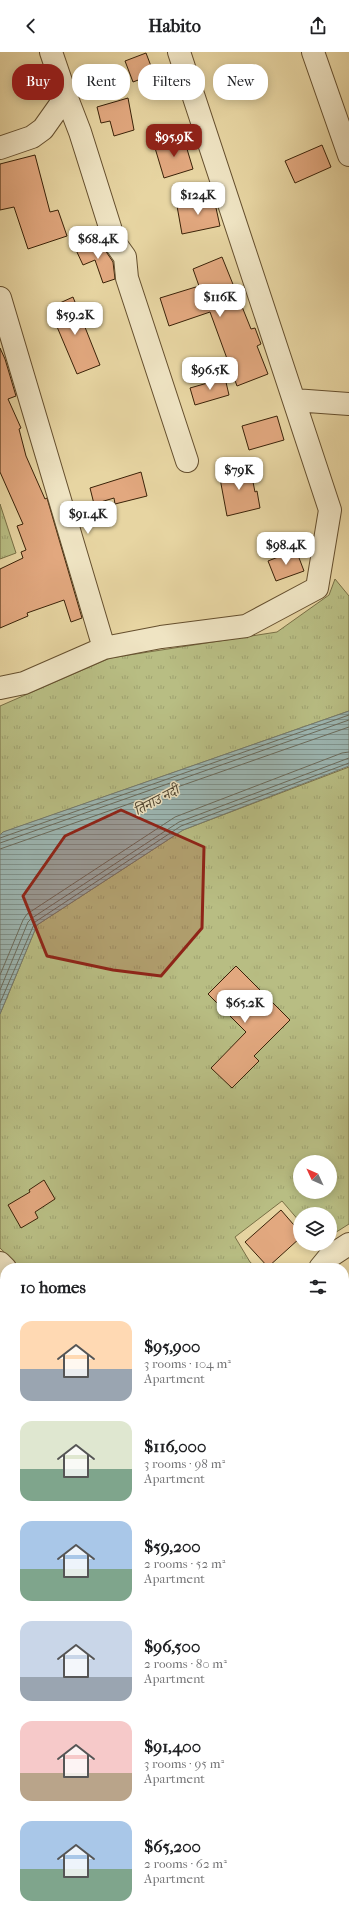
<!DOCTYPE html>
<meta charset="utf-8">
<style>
:root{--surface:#fff;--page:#f6f6f6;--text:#202124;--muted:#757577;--accent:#8f2418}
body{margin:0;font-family:"IM FELL French Canon","Noto Serif Devanagari",serif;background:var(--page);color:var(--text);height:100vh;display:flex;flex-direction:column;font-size:15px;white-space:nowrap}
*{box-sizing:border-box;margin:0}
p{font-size:13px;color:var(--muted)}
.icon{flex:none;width:22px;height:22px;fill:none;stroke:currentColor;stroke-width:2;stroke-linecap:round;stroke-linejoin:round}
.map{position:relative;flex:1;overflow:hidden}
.details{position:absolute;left:0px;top:1211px;width:349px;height:656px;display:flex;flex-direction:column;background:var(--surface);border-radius:16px 16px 0 0;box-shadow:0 2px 10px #0003}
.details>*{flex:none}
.top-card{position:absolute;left:12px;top:12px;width:325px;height:36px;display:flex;gap:8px}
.needle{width:26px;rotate:314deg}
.fabs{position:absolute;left:293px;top:1103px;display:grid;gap:8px}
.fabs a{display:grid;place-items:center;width:44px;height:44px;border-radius:50%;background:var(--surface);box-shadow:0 2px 10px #0003;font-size:20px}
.price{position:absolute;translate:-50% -34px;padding:0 9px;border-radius:8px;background:#fff;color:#222;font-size:13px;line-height:26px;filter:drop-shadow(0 1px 2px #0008)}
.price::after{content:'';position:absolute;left:50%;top:24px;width:12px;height:9px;margin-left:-6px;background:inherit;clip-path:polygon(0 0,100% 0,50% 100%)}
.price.on{background:var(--accent);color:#fff}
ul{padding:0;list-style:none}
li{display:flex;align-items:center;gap:12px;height:100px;padding:0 20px}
li span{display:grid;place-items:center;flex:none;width:112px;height:80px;border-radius:12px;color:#555}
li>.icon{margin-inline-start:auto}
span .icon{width:48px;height:48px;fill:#fffc;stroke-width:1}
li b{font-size:17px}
h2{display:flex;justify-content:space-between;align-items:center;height:48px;padding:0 20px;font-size:17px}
.chip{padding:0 14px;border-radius:16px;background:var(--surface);box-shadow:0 2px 10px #0003;font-size:14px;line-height:36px}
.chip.on{background:var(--accent);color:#fff}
header{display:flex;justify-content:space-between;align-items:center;height:52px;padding:0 20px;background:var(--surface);font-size:18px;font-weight:700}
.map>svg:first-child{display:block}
.grass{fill:url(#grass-tufts);stroke:#797046;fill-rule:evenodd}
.water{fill:url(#water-rules);stroke:#757b6e}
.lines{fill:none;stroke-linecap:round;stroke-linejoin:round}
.shore{stroke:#6b6c5d;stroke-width:1}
.building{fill:#e2a87f;stroke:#3a2208}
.street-casing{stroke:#654f2e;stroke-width:24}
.street{stroke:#efe4c3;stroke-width:22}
.marked{fill:#8f2418;fill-opacity:0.2;stroke:#8f2418;stroke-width:3;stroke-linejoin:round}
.labels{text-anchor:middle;stroke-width:3;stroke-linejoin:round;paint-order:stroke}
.water-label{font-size:14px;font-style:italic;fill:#524732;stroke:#efe4c3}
</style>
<header><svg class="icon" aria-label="back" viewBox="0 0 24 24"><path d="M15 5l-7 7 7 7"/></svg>Habito<svg class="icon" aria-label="share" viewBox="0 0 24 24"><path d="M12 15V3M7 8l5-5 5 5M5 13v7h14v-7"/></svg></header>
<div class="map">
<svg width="349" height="1867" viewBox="0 0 349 1867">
<defs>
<pattern id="grass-tufts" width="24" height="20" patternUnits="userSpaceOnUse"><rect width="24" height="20" fill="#b8bd83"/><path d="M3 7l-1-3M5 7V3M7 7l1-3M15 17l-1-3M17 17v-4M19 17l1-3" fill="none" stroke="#9fa270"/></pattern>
<pattern id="water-rules" width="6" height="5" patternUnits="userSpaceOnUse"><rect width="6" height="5" fill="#9cb6b2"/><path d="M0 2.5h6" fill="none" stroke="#80948f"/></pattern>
</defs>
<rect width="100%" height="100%" fill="#e7d5a2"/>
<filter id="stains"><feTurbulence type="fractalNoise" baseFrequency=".005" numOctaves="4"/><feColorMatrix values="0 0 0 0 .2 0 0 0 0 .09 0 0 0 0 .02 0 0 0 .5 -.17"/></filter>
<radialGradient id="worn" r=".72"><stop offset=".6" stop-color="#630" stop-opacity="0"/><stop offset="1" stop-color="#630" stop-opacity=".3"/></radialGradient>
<!-- grass -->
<path class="grass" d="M0,452l16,49 -16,6z
M335,527l14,17v115l-345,121 -4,3v-129l110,-48 167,-26 52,-37z
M349,715v457l-19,12v-22h-30v8l-18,-21 -47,36 15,25 7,6h-236l-21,-20v-234l37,-89 146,-95zM300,1110h30v30h-30z"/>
<!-- water -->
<path class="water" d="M349,659v55l-166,64 -146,95 -37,89v-179l3,-3z"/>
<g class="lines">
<!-- shore -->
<path class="shore" d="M0,786l349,-123
M0,791l349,-123
M0,797l349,-122
M0,923l23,-55 4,-6 148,-97 167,-64 7,-1
M0,938l28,-68 4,-4 147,-96 170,-64
M0,951l35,-81 146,-96 168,-63"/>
</g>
<!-- building -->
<path class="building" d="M146,1l8,21 -21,8 -8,-21z
M128,46l6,32 -20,6 -4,-15 -9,2 -4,-16z
M184,87l9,30 -29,9 -9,-30z
M322,93l9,22 -36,16 -10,-22z
M35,103l15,57 8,-2 9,26 -39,13 -14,-42 -14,3v-46z
M214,147l6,27 -38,8 -5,-28z
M101,187l4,11 8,12 2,17 -12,4 -8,-23 -12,5 -7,-15z
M222,205l29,72 4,-1 6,16 -4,2 11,28 -31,12 -27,-74 -41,14 -9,-28 39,-12 -6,-17z
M73,245l27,68 -23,9 -25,-59 2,-1 -3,-7z
M0,296l5,11 11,37 -8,3 13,29 -2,1 7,27 19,43 2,-1 35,120 -11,4 -7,-22 -37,13 1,3 -28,12v-59l23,-11 -2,-6 5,-2 -9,-24 6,-2 -23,-52z
M225,326l4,17 -34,10 -5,-17z
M277,364l7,24 -35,10 -7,-24z
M250,415l5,25 2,-1 3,17 -33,8 -8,-43z
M141,420l6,24 -32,8 -1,-6 -20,6 -4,-16z
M296,498l8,21 -28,10 -8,-20z
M236,914l54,54 -36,36 5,5 -27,27 -21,-20 35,-36 -38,-38z
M44,1128l11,19 -20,13 3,6 -17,10 -13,-23 22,-13 -1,-2z
M281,1158l19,22v6l-32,29 -23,-25z"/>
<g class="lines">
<defs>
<path id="street" d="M313,0l36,103
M65,41l15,39 35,111 10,14 2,21 60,183
M0,96l32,-11 11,-8 17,-24 5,-12 -14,-41
M0,246l104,350 -80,35 -24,5
M294,348l55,4
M104,596l57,-11 85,-11 71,-38 13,-78 -151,-458
M0,1211l5,5
M320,1216l9,-11 20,-13
M344,1320l5,5
M0,1573l5,-2
M0,1784l5,-1
M344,1850l5,3"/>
</defs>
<!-- street casing -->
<use href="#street" class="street-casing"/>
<!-- street -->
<use href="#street" class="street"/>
</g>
<!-- marked area -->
<path class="marked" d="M121,758l83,37 -2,81 -41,48 -48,-6 -66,-14 -24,-60 42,-60z"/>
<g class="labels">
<!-- water labels -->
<g class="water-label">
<text transform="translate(156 748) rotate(-28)" y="5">तिनाउ नदी</text>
</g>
</g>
<rect width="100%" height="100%" filter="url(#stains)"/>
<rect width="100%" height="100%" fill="url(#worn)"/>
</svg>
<div class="fabs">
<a><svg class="needle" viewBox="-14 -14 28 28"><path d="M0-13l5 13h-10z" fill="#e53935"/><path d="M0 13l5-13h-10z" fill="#757577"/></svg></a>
<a><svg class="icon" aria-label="layers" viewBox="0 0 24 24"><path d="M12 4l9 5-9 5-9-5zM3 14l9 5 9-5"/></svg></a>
</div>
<b class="price on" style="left:174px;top:106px">$95.9K</b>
<b class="price" style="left:198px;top:164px">$124K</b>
<b class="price" style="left:98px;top:208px">$68.4K</b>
<b class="price" style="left:220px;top:266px">$116K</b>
<b class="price" style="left:75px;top:284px">$59.2K</b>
<b class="price" style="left:210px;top:339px">$96.5K</b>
<b class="price" style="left:239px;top:439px">$79K</b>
<b class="price" style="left:88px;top:483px">$91.4K</b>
<b class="price" style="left:286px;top:514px">$98.4K</b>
<b class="price" style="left:245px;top:972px">$65.2K</b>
<div class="top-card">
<a class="chip on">Buy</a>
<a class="chip">Rent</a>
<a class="chip">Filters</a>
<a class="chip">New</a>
</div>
<section class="details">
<h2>10 homes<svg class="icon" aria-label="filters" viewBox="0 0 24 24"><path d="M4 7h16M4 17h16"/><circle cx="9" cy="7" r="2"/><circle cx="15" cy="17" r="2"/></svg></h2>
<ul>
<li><span style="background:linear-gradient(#ffd9b3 60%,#9aa5b1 0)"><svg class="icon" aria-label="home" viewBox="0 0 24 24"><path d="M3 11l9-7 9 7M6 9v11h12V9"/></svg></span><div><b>$95,900</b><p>3 rooms · 104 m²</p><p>Apartment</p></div></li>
<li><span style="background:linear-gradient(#dfe7d0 60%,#7fa58c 0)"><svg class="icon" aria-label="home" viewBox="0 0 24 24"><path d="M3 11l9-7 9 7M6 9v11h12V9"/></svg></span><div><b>$116,000</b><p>3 rooms · 98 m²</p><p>Apartment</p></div></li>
<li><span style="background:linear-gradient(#a9c7e8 60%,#7fa58c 0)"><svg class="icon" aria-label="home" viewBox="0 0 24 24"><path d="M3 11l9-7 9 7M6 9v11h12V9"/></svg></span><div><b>$59,200</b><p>2 rooms · 52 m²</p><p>Apartment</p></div></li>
<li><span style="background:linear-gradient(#c9d6e8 70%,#9aa5b1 0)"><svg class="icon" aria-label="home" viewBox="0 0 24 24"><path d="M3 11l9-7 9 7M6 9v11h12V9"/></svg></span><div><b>$96,500</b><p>2 rooms · 80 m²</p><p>Apartment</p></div></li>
<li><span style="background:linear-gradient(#f6c9c9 65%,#b9a48a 0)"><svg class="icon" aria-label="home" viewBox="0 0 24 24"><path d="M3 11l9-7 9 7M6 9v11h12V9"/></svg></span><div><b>$91,400</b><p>3 rooms · 95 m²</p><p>Apartment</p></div></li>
<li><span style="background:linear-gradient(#a9c7e8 60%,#7fa58c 0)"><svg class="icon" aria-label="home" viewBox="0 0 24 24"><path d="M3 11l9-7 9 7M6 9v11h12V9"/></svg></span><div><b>$65,200</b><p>2 rooms · 62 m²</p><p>Apartment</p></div></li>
</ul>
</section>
</div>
